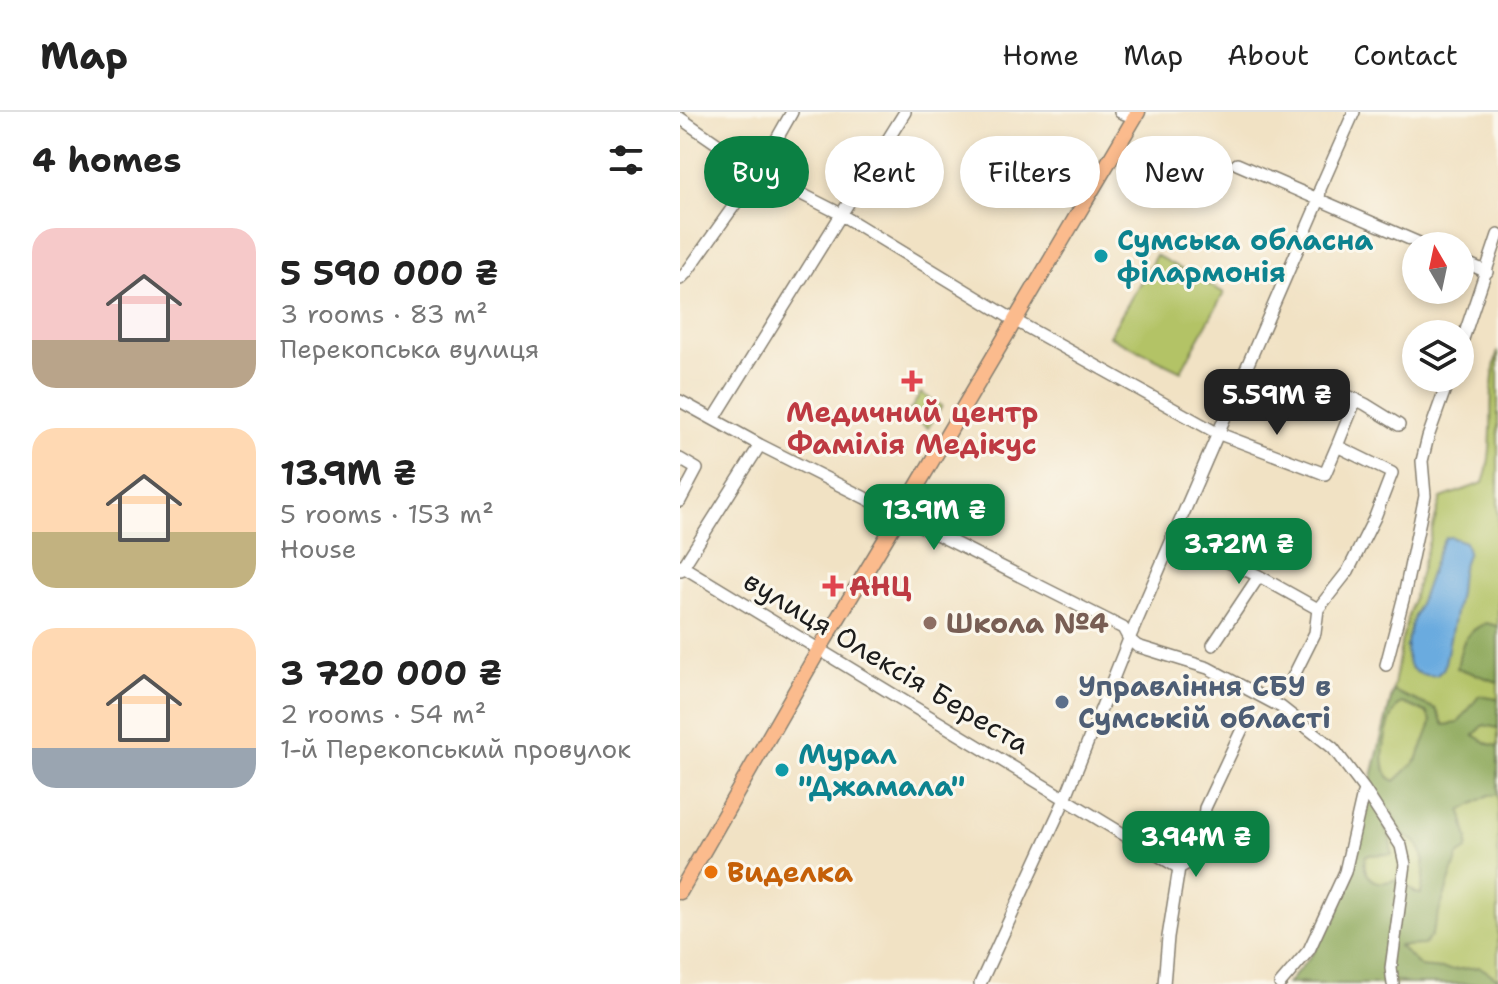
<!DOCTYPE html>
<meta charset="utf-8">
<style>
:root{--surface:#fff;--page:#f6f6f6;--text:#222;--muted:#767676;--line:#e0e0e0;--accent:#0b8043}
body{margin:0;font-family:"Shantell Sans",sans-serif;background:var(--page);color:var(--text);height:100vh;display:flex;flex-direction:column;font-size:30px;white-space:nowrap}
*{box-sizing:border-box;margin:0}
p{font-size:26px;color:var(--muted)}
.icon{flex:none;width:44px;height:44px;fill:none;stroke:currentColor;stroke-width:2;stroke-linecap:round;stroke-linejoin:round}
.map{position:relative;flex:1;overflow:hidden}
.details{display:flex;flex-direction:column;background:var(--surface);width:680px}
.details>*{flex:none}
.guide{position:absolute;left:24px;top:24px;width:674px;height:72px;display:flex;gap:16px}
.needle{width:52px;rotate:351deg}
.tools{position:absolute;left:722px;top:120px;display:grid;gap:16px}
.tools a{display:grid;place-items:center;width:72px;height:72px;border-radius:50%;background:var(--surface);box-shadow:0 4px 12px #0003;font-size:40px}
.price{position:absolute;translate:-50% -68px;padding:0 18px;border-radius:16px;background:var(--accent);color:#fff;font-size:26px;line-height:52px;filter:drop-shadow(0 2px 4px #0008)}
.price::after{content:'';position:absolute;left:50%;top:48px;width:24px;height:18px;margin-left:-12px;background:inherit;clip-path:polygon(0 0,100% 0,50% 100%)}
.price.active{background:#222;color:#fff}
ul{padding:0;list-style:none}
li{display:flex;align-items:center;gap:24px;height:200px;padding:0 32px}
li span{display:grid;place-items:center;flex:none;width:224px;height:160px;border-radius:24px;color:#555}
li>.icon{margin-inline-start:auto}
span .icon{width:96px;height:96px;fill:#fffc;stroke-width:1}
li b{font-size:34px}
h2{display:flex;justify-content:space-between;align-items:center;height:96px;padding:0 32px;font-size:34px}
.pill{padding:0 28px;border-radius:36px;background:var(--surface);box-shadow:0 4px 12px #0003;font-size:28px;line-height:72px}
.pill.active{background:var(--accent);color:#fff}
header{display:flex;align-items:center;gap:48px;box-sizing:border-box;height:112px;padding:0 40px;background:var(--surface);border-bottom:2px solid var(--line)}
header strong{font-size:38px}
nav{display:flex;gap:44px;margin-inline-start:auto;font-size:28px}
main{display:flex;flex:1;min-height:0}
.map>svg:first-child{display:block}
.green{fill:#b3c366;stroke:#687041;stroke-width:2}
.forest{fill:#8ea95b;stroke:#55623c;stroke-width:2;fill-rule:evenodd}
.water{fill:#6babdf;stroke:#44647e;stroke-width:2}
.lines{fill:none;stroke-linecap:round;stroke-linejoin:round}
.minor-casing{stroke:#867f70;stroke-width:14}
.major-casing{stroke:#867f70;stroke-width:17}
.minor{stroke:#fff;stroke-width:11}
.major{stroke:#fbbb8d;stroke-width:14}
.culture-dot{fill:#0f9aa8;stroke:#fbf7ec;stroke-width:3}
.health-dot{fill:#e0444e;stroke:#fbf7ec;stroke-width:3}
.education-dot{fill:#8d6e63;stroke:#fbf7ec;stroke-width:3}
.service-dot{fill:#5c6f8a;stroke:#fbf7ec;stroke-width:3}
.food-dot{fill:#e8710a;stroke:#fbf7ec;stroke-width:3}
.labels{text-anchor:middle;stroke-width:6;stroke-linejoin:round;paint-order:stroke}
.culture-label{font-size:28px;font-weight:bold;fill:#0d838f;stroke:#fbf7ec;text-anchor:start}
.health-label{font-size:28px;font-weight:bold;fill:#be3a42;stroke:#fbf7ec}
.education-label{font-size:28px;font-weight:bold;fill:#785e54;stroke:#fbf7ec;text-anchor:start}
.street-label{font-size:28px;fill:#1c1c1c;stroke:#fbf7ec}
.service-label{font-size:28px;font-weight:bold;fill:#4e5e75;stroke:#fbf7ec;text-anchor:start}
.food-label{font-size:28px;font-weight:bold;fill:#c56008;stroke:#fbf7ec;text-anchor:start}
</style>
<header>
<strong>Map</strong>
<nav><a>Home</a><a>Map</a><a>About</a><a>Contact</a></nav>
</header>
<main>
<section class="details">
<h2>4 homes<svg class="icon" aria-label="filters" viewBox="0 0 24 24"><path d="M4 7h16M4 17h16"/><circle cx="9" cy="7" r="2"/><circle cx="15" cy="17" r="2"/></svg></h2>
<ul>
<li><span style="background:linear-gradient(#f6c9c9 70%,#b9a48a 0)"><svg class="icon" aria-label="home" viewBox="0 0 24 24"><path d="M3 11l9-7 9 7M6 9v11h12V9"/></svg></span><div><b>5 590 000 ₴</b><p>3 rooms · 83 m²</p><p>Перекопська вулиця</p></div></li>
<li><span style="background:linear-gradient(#ffd9b3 65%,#c2b280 0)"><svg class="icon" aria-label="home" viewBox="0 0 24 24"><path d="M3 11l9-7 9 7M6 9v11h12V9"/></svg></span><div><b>13.9M ₴</b><p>5 rooms · 153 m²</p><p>House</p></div></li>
<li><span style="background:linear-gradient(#ffd9b3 75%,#9aa5b1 0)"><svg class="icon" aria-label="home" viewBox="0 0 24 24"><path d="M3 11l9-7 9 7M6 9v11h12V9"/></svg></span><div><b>3 720 000 ₴</b><p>2 rooms · 54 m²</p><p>1-й Перекопський провулок</p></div></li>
</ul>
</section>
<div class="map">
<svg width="818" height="872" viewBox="0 0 818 872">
<rect width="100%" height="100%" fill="#fbf7ec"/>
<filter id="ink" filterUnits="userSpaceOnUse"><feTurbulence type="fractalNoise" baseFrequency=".0125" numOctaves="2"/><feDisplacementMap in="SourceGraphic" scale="16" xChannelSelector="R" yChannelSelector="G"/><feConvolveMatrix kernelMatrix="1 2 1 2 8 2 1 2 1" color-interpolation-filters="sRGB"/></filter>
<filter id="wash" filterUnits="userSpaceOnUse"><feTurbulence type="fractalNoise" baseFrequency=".006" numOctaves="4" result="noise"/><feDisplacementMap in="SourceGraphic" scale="32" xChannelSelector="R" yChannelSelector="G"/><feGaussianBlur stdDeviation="1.8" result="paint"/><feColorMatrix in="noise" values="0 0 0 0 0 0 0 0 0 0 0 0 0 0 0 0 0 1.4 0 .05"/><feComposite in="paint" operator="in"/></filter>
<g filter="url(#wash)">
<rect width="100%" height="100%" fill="#f1e2c4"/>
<!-- green -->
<path class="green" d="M476,143l68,38 -43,78 -72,-35z
M818,239v633h-211l27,-32 28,-53 51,-208 9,-52 39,-141 42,-15c15,-41 2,-90 15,-132z
M241,281l21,13 -14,22 -21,-13z"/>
<!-- forest -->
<path class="forest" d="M806,511l12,3v56l-41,-14c5,-25 5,-34 29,-45z
M713,579l43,18 8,16 14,-2 21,-27 19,3v29l-14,-3 -10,10 15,9 9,2v49h-9l-28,16 7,28 -1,11 -9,6 -27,80 -7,9 -25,1 22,21 30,3 29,-3 17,11 1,6h-90l-24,-6v6h-76l-2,-2 -19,2 27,-32 28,-53zM722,591l24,9 5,9 -1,5 -13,34 -22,21c-5,-3 -7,-3 -9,-9 -7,-16 2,-59 16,-69zM697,690c23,12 12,15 24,30 4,5 12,6 16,12 11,15 7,32 4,50l-5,-1 -17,-14c-5,1 -15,4 -20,3 -13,-3 -17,-16 -13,-27l26,-1 -2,-15z"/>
<!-- water -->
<path class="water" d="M770,425l15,5 3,9 -7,20 -2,22 -15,75 -7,7c-53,5 -23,-58 -13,-84 7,-18 11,-36 21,-53z"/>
</g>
<g filter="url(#ink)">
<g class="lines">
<defs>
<path id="minor" d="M440,0l15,6
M0,6l78,54 77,39 179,109 203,113 108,41 12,-28 55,27 -17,44 -27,54 -30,38 -3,24 -27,54
M557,52l189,82
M780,148l27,12
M0,167l6,-6 72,-101 34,-60
M780,236l38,-113
M651,276l34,16 34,21
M0,289l80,44 363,183 6,11 8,7 71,22 73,39 52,41 31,41 -19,83 -36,78 -29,34
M34,307l191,-307
M657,334l19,-47
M0,347l17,10 -17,32
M492,425l87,39 59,33
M0,453l499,303 9,-5 14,-27 3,-28 39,-83
M1,458l79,-125
M533,533l46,-69
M706,553l18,-69 21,-100 -3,-35 6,-24 21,-59
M684,677l37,57 4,18 -14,104 2,16
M300,872l85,-185 64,-160 190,-439 1,-11 34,-77
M484,872l4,-47 11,-69"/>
<path id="major" d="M0,780l140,-244 80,-133 238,-403"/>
</defs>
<!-- minor casing -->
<use href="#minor" class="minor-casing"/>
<!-- major casing -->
<use href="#major" class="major-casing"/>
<!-- minor -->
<use href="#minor" class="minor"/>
<!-- major -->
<use href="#major" class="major"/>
</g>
</g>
<!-- markers -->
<g class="culture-dot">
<circle cx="421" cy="144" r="8"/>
<circle cx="102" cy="658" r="8"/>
</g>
<g class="health-dot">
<path d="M228 257h8v8h8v8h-8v8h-8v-8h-8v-8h8z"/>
<path d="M149 462h8v8h8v8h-8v8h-8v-8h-8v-8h8z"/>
</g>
<circle class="education-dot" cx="250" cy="511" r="8"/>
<circle class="service-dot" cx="382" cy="590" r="8"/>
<circle class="food-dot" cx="31" cy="760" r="8"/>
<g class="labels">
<!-- culture labels -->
<g class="culture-label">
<text x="437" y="138">Сумська обласна<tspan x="437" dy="32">філармонія</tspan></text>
<text x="118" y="652">Мурал<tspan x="118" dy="32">"Джамала"</tspan></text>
</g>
<!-- health labels -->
<g class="health-label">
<text x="232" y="310">Медичний центр<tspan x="232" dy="32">Фамілія Медікус</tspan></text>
<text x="169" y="484" text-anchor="start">АНЦ</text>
</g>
<!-- education labels -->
<g class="education-label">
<text x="266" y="521">Школа №4</text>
</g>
<!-- street labels -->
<g class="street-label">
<text transform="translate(207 550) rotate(31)" y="10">вулиця Олексія Береста</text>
</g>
<!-- service labels -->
<g class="service-label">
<text x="398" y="584">Управління СБУ в<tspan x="398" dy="32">Сумській області</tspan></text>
</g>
<!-- food labels -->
<g class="food-label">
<text x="47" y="770">Виделка</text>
</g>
</g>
</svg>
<div class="tools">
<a><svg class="needle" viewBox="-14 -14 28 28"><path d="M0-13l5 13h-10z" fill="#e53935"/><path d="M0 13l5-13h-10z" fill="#767676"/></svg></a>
<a><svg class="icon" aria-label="layers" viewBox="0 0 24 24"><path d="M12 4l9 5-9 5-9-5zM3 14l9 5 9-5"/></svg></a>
</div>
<b class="price active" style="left:597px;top:325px">5.59M ₴</b>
<b class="price" style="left:254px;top:440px">13.9M ₴</b>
<b class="price" style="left:559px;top:474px">3.72M ₴</b>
<b class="price" style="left:516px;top:767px">3.94M ₴</b>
<div class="guide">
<a class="pill active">Buy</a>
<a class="pill">Rent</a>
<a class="pill">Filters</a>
<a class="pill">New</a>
</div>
</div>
</main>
